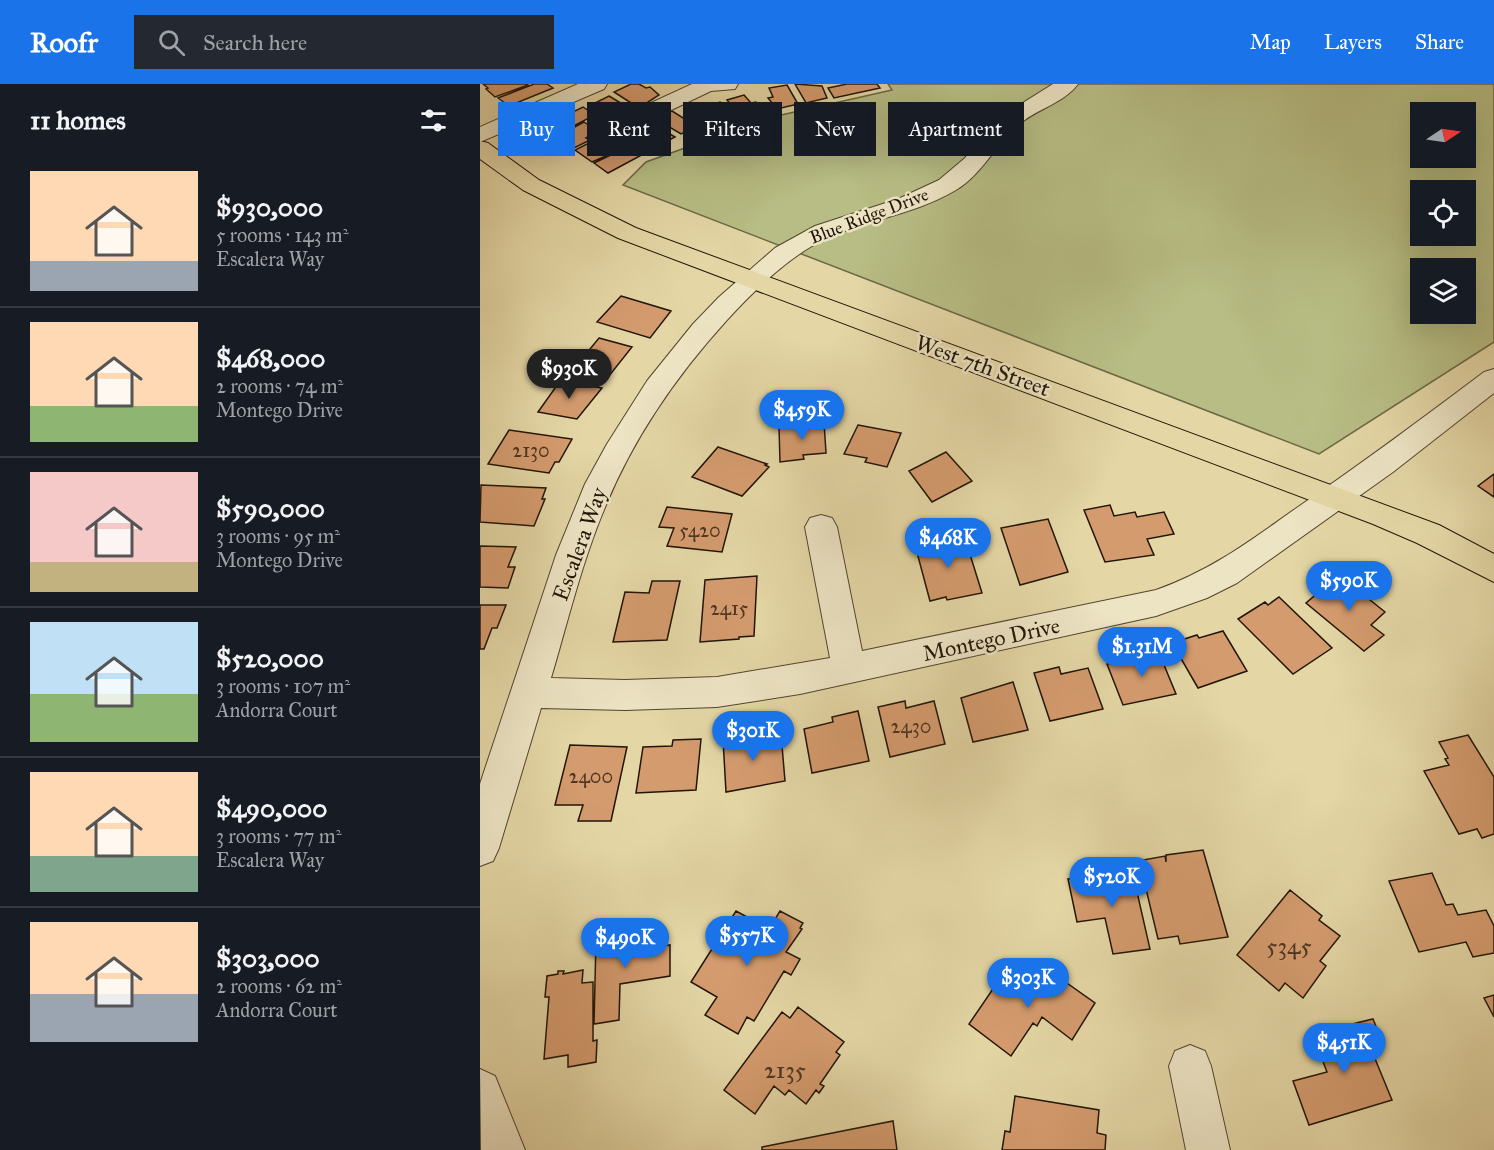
<!DOCTYPE html>
<meta charset="utf-8">
<style>
:root{--surface:#171b24;--page:#242831;--text:#f1f3f6;--muted:#9ea1a6;--line:#363941;--accent:#1a73e8}
body{margin:0;font-family:"IM FELL Great Primer",serif;background:var(--page);color:var(--text);height:100vh;display:flex;flex-direction:column;font-size:22px;white-space:nowrap}
*{box-sizing:border-box;margin:0}
p{font-size:20px;color:var(--muted)}
.icon{flex:none;width:33px;height:33px;fill:none;stroke:currentColor;stroke-width:2;stroke-linecap:round;stroke-linejoin:round}
.map{position:relative;flex:1;overflow:hidden}
.details{display:flex;flex-direction:column;background:var(--surface);width:480px}
.details>*{flex:none}
.top-card{position:absolute;left:18px;top:18px;width:570px;height:54px;display:flex;gap:12px}
.needle{width:39px;rotate:77deg}
.tools{position:absolute;left:930px;top:18px;display:grid;gap:12px}
.tools a{display:grid;place-items:center;width:66px;height:66px;border-radius:0px;background:var(--surface);box-shadow:0 6px 24px #0002;font-size:30px}
.price{position:absolute;translate:-50% -51px;padding:0 14px;border-radius:21px;background:var(--accent);color:#fff;font-size:20px;line-height:39px;filter:drop-shadow(0 2px 3px #0008)}
.price::after{content:'';position:absolute;left:50%;top:36px;width:18px;height:14px;margin-left:-9px;background:inherit;clip-path:polygon(0 0,100% 0,50% 100%)}
.price.selected{background:#222;color:#fff}
ul{padding:0;list-style:none}
li{display:flex;align-items:center;gap:18px;height:150px;padding:0 30px}
li+li{border-top:2px solid var(--line)}
li span{display:grid;place-items:center;flex:none;width:168px;height:120px;border-radius:0px;color:#555}
li>.icon{margin-inline-start:auto}
span .icon{width:72px;height:72px;fill:#fffc;stroke-width:1}
li b{font-size:26px}
h2{display:flex;justify-content:space-between;align-items:center;height:72px;padding:0 30px;font-size:26px}
.pill{padding:0 21px;border-radius:0px;background:var(--surface);box-shadow:0 6px 24px #0002;font-size:21px;line-height:54px}
.pill.selected{background:var(--accent);color:#fff}
header{display:flex;align-items:center;gap:36px;box-sizing:border-box;height:84px;padding:0 30px;background:var(--accent);color:#fff}
header strong{font-size:28px}
nav{display:flex;gap:33px;margin-inline-start:auto;font-size:21px}
.search{width:420px;height:54px;background:var(--page);display:flex;align-items:center;gap:15px;box-sizing:border-box;padding:0 21px;border-radius:0px;color:var(--muted);font-size:22px}
main{display:flex;flex:1;min-height:0}
.map>svg:first-child{display:block}
.green{fill:#b7bd84;stroke:#6c6946;stroke-width:1.5;fill-rule:evenodd}
.building{fill:#d49b6e;stroke:#211507;stroke-width:1.5}
.lines{fill:none;stroke-linecap:round;stroke-linejoin:round}
.minor-casing{stroke:#52452e;stroke-width:2}
.major-casing{stroke:#211507;stroke-width:2}
.minor{fill:#ede4c4;fill-rule:evenodd}
.major{fill:#e4d6a5;fill-rule:evenodd}
.labels{text-anchor:middle;stroke-width:5;stroke-linejoin:round;paint-order:stroke}
.far-street-label{font-size:18px;fill:#211507;stroke:#ede4c4}
.number-label{font-size:20px;fill:#4e3621}
.street-label{font-size:22px;fill:#211507;stroke:#ede4c4}
.near-number-label{font-size:24px;fill:#4e3621}
</style>
<header>
<strong>Roofr</strong>
<div class="search"><svg class="icon" aria-label="search" viewBox="0 0 24 24"><circle cx="10" cy="10" r="6"/><path d="M15 15l6 6"/></svg>Search here</div>
<nav><a>Map</a><a>Layers</a><a>Share</a></nav>
</header>
<main>
<section class="details">
<h2>11 homes<svg class="icon" aria-label="filters" viewBox="0 0 24 24"><path d="M4 7h16M4 17h16"/><circle cx="9" cy="7" r="2"/><circle cx="15" cy="17" r="2"/></svg></h2>
<ul>
<li><span style="background:linear-gradient(#ffd9b3 75%,#9aa5b1 0)"><svg class="icon" aria-label="home" viewBox="0 0 24 24"><path d="M3 11l9-7 9 7M6 9v11h12V9"/></svg></span><div><b>$930,000</b><p>5 rooms · 143 m²</p><p>Escalera Way</p></div></li>
<li><span style="background:linear-gradient(#ffd9b3 70%,#8fb573 0)"><svg class="icon" aria-label="home" viewBox="0 0 24 24"><path d="M3 11l9-7 9 7M6 9v11h12V9"/></svg></span><div><b>$468,000</b><p>2 rooms · 74 m²</p><p>Montego Drive</p></div></li>
<li><span style="background:linear-gradient(#f6c9c9 75%,#c2b280 0)"><svg class="icon" aria-label="home" viewBox="0 0 24 24"><path d="M3 11l9-7 9 7M6 9v11h12V9"/></svg></span><div><b>$590,000</b><p>3 rooms · 95 m²</p><p>Montego Drive</p></div></li>
<li><span style="background:linear-gradient(#bfe0f5 60%,#8fb573 0)"><svg class="icon" aria-label="home" viewBox="0 0 24 24"><path d="M3 11l9-7 9 7M6 9v11h12V9"/></svg></span><div><b>$520,000</b><p>3 rooms · 107 m²</p><p>Andorra Court</p></div></li>
<li><span style="background:linear-gradient(#ffd9b3 70%,#7fa58c 0)"><svg class="icon" aria-label="home" viewBox="0 0 24 24"><path d="M3 11l9-7 9 7M6 9v11h12V9"/></svg></span><div><b>$490,000</b><p>3 rooms · 77 m²</p><p>Escalera Way</p></div></li>
<li><span style="background:linear-gradient(#ffd9b3 60%,#9aa5b1 0)"><svg class="icon" aria-label="home" viewBox="0 0 24 24"><path d="M3 11l9-7 9 7M6 9v11h12V9"/></svg></span><div><b>$303,000</b><p>2 rooms · 62 m²</p><p>Andorra Court</p></div></li>
</ul>
</section>
<div class="map">
<svg width="1014" height="1066" viewBox="0 0 1014 1066">
<rect width="100%" height="100%" fill="#e4d6a5"/>
<filter id="stains"><feTurbulence type="fractalNoise" baseFrequency=".00333" numOctaves="4"/><feColorMatrix values="0 0 0 0 .2 0 0 0 0 .09 0 0 0 0 .02 0 0 0 .5 -.17"/></filter>
<radialGradient id="worn" r=".72"><stop offset=".6" stop-color="#630" stop-opacity="0"/><stop offset="1" stop-color="#630" stop-opacity=".3"/></radialGradient>
<!-- green -->
<path class="green" d="M408,0h606v258l-175,112 -696,-269 23,-23 122,-44 124,-28zM940,28h46v46h-46zM940,106h46v46h-46zM940,184h46v46h-46z"/>
<!-- building -->
<path class="building" d="M3,0h44l1,1 -33,12 -9,-8 2,-1z
M54,0h13l6,4 -44,18 -11,-8z
M151,0h8l7,4 4,-1 9,8 -20,13 -25,-16z
M315,0l27,2 5,12 -21,5z
M367,0h30l3,4 -46,10 -6,-10z
M307,1l11,19 -21,5 -9,-11 5,-1 -4,-9z
M264,11l7,8 5,-1 7,11 -21,6 -15,-19z
M129,12l25,15 -16,8 -11,-7 -5,2 -11,-9z
M240,18l16,19 -21,7 -13,-10 6,-2 -7,-8z
M103,23l12,8 -41,21 -12,-9z
M192,27l11,7 5,-2 11,9 -18,9 -25,-15z
M104,38l13,9 -11,7 4,2 -16,8 -20,-10z
M170,38l25,15 -19,10 -9,-3 -8,-5 5,-2 -11,-7z
M130,56l12,9 -30,13 -17,-12 16,-8 11,1z
M158,58l13,8 -43,23 -14,-10z
M141,212l50,15 -21,27 -53,-16z
M119,254l33,9 -23,29 -33,-10z
M80,297l42,7 -25,31 -39,-7z
M344,338l2,31 -23,2 1,4 -24,3 -1,-35z
M378,341l43,8 -14,34 -22,-5 2,-4 -23,-4z
M29,346l63,9 -13,23h-4l-6,11 -61,-9z
M238,363l49,17 -2,1 4,2 -27,29 -50,-19z
M466,368l26,29 -40,21 -23,-31z
M1014,390v23l-16,-11z
M1,401l65,3 -4,11h3l-11,27 -54,-4z
M630,421l4,11 21,-4 2,5 27,-5 10,22 -27,5 7,16 -49,7 -21,-52z
M187,423l65,7 -10,38 -55,-6 7,-18 -15,-1z
M568,435l20,53 -48,13 -19,-57z
M484,451l18,58 -35,7 -1,-3 -16,4 -15,-56z
M0,462l36,1 -8,20h7l-7,21 -28,-1z
M859,491l46,37 -14,13 13,10 -20,16 -58,-48z
M277,492l-3,60 -15,1v2l-39,3 5,-62z
M172,497h28l-13,59 -54,2 12,-50 24,1z
M799,513l53,51 -39,26 -55,-55 27,-17 3,3z
M0,521h26l-9,23h-5l-8,21h-4z
M743,547l24,40 -49,17 -26,-45 25,-8 2,3z
M677,564l19,46 -53,11 -16,-41 27,-5 -3,-6z
M579,583l2,7 27,-6 15,41 -53,12 -16,-48z
M533,598l15,48 -55,12 -12,-44z
M425,617l1,7 28,-7 11,43 -55,13 -12,-50z
M378,627l11,50 -57,12 -8,-44 29,-7 -1,-5z
M301,650l4,47 -59,11 -3,-53 30,-4v4z
M988,651l26,42v57l-12,4 -5,-9 -18,5 -35,-63 25,-6 -4,-6 3,-1 -9,-16z
M221,655l-5,51 -60,3 7,-46 29,-1 1,-6z
M90,661l57,2 -16,74h-33l5,-16h-28z
M723,766l25,87 -48,7 -2,-8 -20,3 -18,-75 4,-1 -1,-3 22,-4 1,6v-7z
M652,786l18,79 -37,5 -8,-36 -28,4 -9,-43z
M952,789l14,32 7,-1 5,11 28,-5 8,16v27l-21,4 -7,-15 -47,10 -30,-71z
M810,806l32,26 -3,4 21,16 -20,25 6,5 -23,32 -18,-15 -6,8 -42,-36z
M256,827l33,18 11,-18 23,12 -3,5 2,1 -16,23 14,7 -9,16 -7,-4 -30,50 -7,-4 -9,17 -33,-19 12,-18 -26,-15z
M172,847v17l18,-3v31l-50,8 -1,36 -25,4 2,-84z
M530,880l7,4 1,-2 14,10 -2,2 16,12 2,-2 7,6 9,-13 31,22 -23,37 -30,-23 -5,9 -4,-3 -22,33 -42,-32z
M103,886l-1,13 11,-1v59l4,-1 -1,22 -28,5v-12l-24,4 5,-62h-4l2,-21 11,-2v-3h6l-1,3z
M1014,911v22l-10,-19z
M318,923l46,35 -8,10 4,3 -20,29 4,2 -5,7 -3,-3 -10,14 -17,-14 -4,5 -11,-9 -19,28 -31,-24 58,-78 8,6z
M893,935l11,27 -13,3 21,51 -83,25 -16,-44 34,-9 -7,-18 -3,1 -6,-21z
M535,1012l84,14 -2,23 9,2 -1,15h-103l3,-19 5,1z
M413,1037l4,29h-135v-3z"/>
<g class="lines">
<defs>
<path id="minor" d="M98,0h29l-3,5 -124,53v-15z
M212,0h46l-3,5 -24,2 -94,45 -8,2 -8,-2 -3,-5 3,-5z
M573,0h25c-13,18 -40,25 -56,38 -26,20 -38,51 -66,68 -45,27 -99,30 -144,56 -32,19 -60,47 -85,74 -50,55 -93,117 -121,185 -24,56 -38,116 -55,173l74,2 92,-3 113,-19 -25,-131 5,-9 11,-3 11,3 5,9 25,124 294,-61c56,-20 94,-49 142,-83 63,-43 125,-89 186,-135l10,-3v24l-101,79 -156,111 -30,15 -51,18 -356,78 -83,13 -92,3 -84,-2 -42,140 -6,13 -13,5v-82l76,-229 29,-71 22,-40 40,-63 46,-57 26,-27 56,-49 40,-22 83,-27 41,-19 26,-22 34,-40z
M710,961l15,6 6,15 19,84h-44l-17,-84 6,-15z
M0,985l15,7 30,74h-44z"/>
<path id="major" d="M0,57l8,2 51,37 97,48 803,297 55,29v28l-77,-39 -44,-19 -755,-286 -95,-48 -43,-31z"/>
</defs>
<!-- minor casing -->
<use href="#minor" class="minor-casing"/>
<!-- major casing -->
<use href="#major" class="major-casing"/>
<!-- minor -->
<use href="#minor" class="minor"/>
<!-- major -->
<use href="#major" class="major"/>
</g>
<g class="labels">
<!-- far-street labels -->
<g class="far-street-label">
<text transform="translate(389 132) rotate(-21)" y="6">Blue Ridge Drive</text>
</g>
<!-- number labels -->
<g class="number-label">
<text x="51" y="373">2130</text>
<text x="220" y="453">5420</text>
<text x="249" y="531">2415</text>
<text x="431" y="649">2430</text>
<text x="111" y="699">2400</text>
</g>
<!-- street labels -->
<g class="street-label">
<text transform="translate(503 281) rotate(20)" y="8">West 7th Street</text>
<text transform="translate(99 460) rotate(-70)" y="8">Escalera Way</text>
<text transform="translate(511 555) rotate(-12)" y="8">Montego Drive</text>
</g>
<!-- near-number labels -->
<g class="near-number-label">
<text x="809" y="870">5345</text>
<text x="305" y="994">2135</text>
</g>
</g>
<rect width="100%" height="100%" filter="url(#stains)"/>
<rect width="100%" height="100%" fill="url(#worn)"/>
</svg>
<div class="tools">
<a><svg class="needle" viewBox="-14 -14 28 28"><path d="M0-13l5 13h-10z" fill="#e53935"/><path d="M0 13l5-13h-10z" fill="#9ea1a6"/></svg></a>
<a><svg class="icon" aria-label="locate" viewBox="0 0 24 24"><circle cx="12" cy="12" r="6"/><path d="M12 2v4M12 18v4M2 12h4M18 12h4"/></svg></a>
<a><svg class="icon" aria-label="layers" viewBox="0 0 24 24"><path d="M12 4l9 5-9 5-9-5zM3 14l9 5 9-5"/></svg></a>
</div>
<b class="price selected" style="left:89px;top:316px">$930K</b>
<b class="price" style="left:322px;top:357px">$459K</b>
<b class="price" style="left:468px;top:485px">$468K</b>
<b class="price" style="left:869px;top:528px">$590K</b>
<b class="price" style="left:662px;top:594px">$1.31M</b>
<b class="price" style="left:273px;top:678px">$301K</b>
<b class="price" style="left:632px;top:824px">$520K</b>
<b class="price" style="left:267px;top:883px">$557K</b>
<b class="price" style="left:145px;top:885px">$490K</b>
<b class="price" style="left:548px;top:925px">$303K</b>
<b class="price" style="left:864px;top:990px">$451K</b>
<div class="top-card">
<a class="pill selected">Buy</a>
<a class="pill">Rent</a>
<a class="pill">Filters</a>
<a class="pill">New</a>
<a class="pill">Apartment</a>
</div>
</div>
</main>
